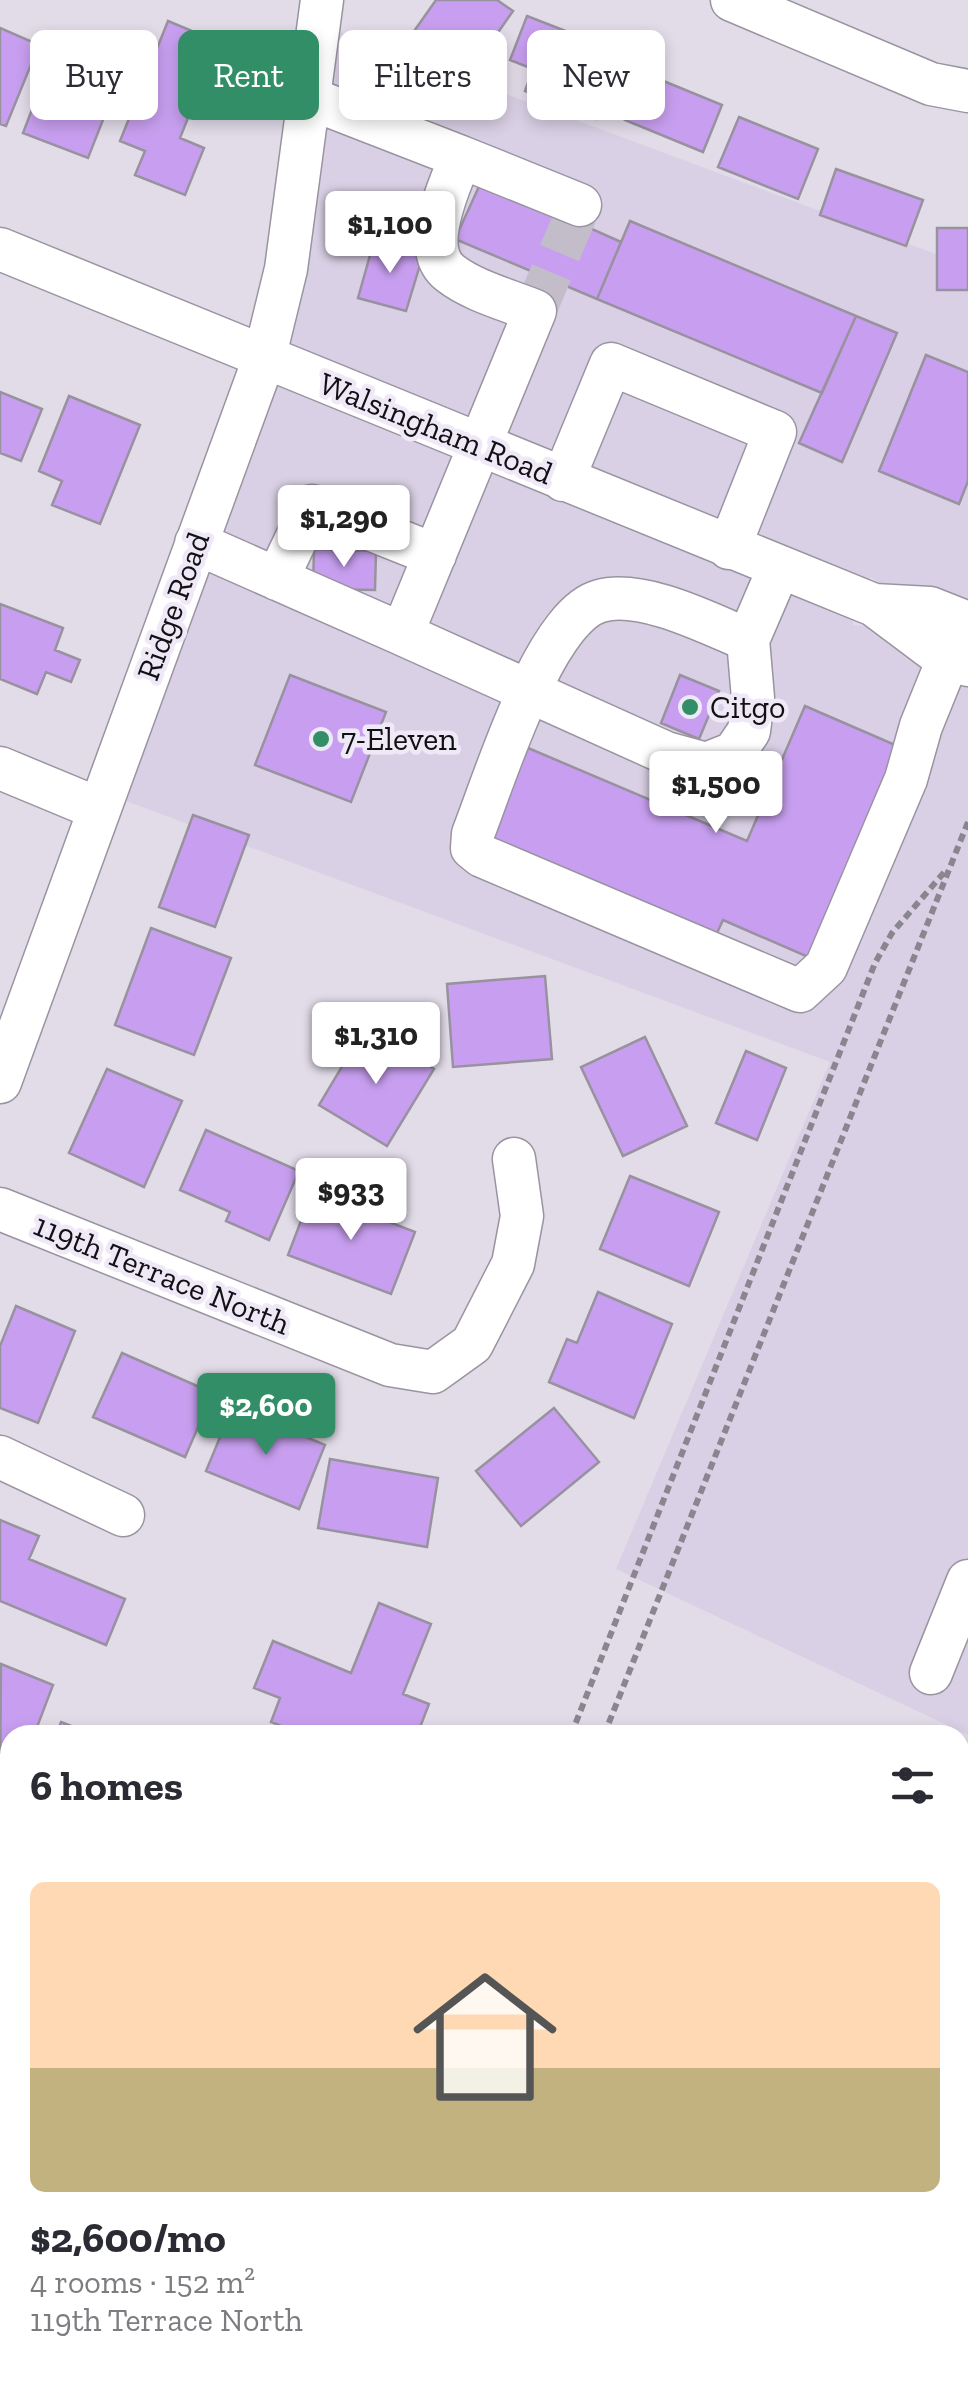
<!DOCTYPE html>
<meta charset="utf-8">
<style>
:root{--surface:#fff;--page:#f7f7f7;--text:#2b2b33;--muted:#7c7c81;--line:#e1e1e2;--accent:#328e66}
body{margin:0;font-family:"Zilla Slab",serif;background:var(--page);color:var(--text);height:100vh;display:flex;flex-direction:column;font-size:38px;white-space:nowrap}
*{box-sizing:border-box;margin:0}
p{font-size:32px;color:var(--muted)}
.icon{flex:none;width:55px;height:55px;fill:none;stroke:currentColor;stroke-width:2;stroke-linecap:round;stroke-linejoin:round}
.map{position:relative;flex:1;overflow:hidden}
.drawer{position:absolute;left:0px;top:1725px;width:970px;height:672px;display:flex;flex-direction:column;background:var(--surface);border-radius:30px 30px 0 0;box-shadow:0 5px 15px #0003}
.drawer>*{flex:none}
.top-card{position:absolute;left:30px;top:30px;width:910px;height:90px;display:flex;gap:20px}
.price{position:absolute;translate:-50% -85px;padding:0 22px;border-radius:10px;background:#fff;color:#222;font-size:32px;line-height:65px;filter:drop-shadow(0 2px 5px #0008)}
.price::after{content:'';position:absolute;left:50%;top:60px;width:30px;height:22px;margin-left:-15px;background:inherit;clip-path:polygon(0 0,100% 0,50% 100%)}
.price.current{background:var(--accent);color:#fff}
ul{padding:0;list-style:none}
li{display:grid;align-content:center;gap:20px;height:530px;padding:0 30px}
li+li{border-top:2px solid var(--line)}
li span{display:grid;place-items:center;height:310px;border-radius:15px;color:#555}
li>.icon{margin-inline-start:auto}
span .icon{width:180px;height:180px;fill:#fffc;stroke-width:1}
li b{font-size:42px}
h2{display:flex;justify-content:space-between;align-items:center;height:120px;padding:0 30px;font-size:42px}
.pill{padding:0 35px;border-radius:15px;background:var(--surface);box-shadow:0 5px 15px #0003;font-size:35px;line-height:90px}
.pill.current{background:var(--accent);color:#fff}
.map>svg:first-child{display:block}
.built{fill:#dad0e5}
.building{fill:#c89ff0;stroke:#98929f;stroke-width:2.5}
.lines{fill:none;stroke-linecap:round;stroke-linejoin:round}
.minor-tunnel{stroke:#c3bdc9;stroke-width:42;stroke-dasharray:42 21;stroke-linecap:butt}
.minor-casing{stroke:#9a94a1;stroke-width:45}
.path{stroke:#8a8690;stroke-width:6;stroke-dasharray:8 5;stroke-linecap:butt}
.minor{stroke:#fff;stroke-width:42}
.poi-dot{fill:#328e66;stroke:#efe9f7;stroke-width:4}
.labels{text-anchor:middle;stroke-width:9;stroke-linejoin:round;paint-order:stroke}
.street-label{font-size:32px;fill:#121015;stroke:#efe9f7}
.poi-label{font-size:32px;fill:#121015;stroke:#efe9f7;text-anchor:start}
</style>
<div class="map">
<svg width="968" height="2397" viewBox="0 0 968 2397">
<rect width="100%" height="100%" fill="#e2dce9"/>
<!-- built -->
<path class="built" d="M337,31l631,235v335l-87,-16 -10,-8 -3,4 -581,-237z
M274,385l579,235v5l13,1 59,43 43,18v1048l-352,-166 214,-507 -707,-262z"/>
<!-- building -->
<path class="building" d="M436,0h61l16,11 -63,90 -57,-40z
M527,16l95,37 -26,66 -71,-28 8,-22 -23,-9z
M168,21l50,21 -38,96 24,10 -19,47 -50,-20 10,-24 -25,-10z
M0,28l39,17 -33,81 -6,-2z
M57,44l66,25 -35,89 -65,-25z
M644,73l78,32 -19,47 -78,-32z
M739,117l79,32 -20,50 -80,-32z
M836,169l87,31 -17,46 -86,-31z
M482,180l139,62 -24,57 -142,-60z
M630,221l226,95 -34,77 -225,-94z
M937,228h31v62h-31z
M374,241l49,14 -17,56 -48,-13z
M856,316l41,17 -55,129 -43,-19z
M926,355l42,17v109l-9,23 -80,-33z
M0,392l42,17 -21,52 -21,-8z
M69,396l71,29 -40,99 -48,-19 10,-24 -23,-10z
M314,549l62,2 -1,39 -62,-1z
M0,604l63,24 -8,22 25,10 -9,22 -25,-10 -9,22 -37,-15z
M290,675l96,37 -35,90 -96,-37z
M680,675l39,16 -20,48 -38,-16z
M805,706l97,42 -89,211 -90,-39 -6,13 -227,-96 38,-89 219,93z
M193,815l56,20 -34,92 -56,-20z
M151,928l80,30 -37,97 -79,-30z
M545,976l7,83 -99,8 -6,-83z
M365,1028l69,41 -47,77 -68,-41z
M645,1037l42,89 -64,30 -42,-89z
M746,1051l40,17 -29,72 -41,-17z
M107,1069l75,32 -38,86 -75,-34z
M206,1130l93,41 -30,69 -43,-19 4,-9 -50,-22z
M630,1176l89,36 -30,74 -89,-37z
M312,1192l103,40 -24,62 -103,-39z
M598,1292l74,32 -38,94 -85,-36 18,-43 10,4z
M16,1306l59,25 -37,92 -38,-15v-62z
M122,1353l91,40 -28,64 -92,-40z
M233,1406l92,39 -26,64 -93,-38z
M554,1408l45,54 -78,64 -45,-55z
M330,1459l108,19 -11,69 -109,-19z
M0,1520l39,16 -10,23 96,40 -19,46 -106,-44z
M379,1603l52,21 -28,70 26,10 -12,31h-113l-33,-13 9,-24 -26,-10 19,-47 78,32z
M1,1664l52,21 -19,50h-24v53l-10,-4z
M61,1722l33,13h-38z
M960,1765l8,3v68l-8,-3z
M960,1872l8,3v77l-8,-4z
M5,1980l5,2v53l-10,-5v-40z
M0,2050l10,5v106l-10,-5z
M968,2123v25l-8,-3z
M960,2145l8,3v32l-8,-3z
M960,2177l8,3v24l-8,-3z
M960,2201l8,3v30l-8,-3z
M960,2231l8,3v30l-8,-3z
M960,2261l8,3v29l-8,-3z
M139,2388h93l-5,9h-93z
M436,2388h61l17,4 -2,5h-79z
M862,2388h25l25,9h-53z
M887,2388h46l-4,9h-17z"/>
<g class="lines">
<!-- minor-tunnel -->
<path class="minor-tunnel" d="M535,311l45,-106"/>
<defs>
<path id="minor" d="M732,0l199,84 37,7
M461,157l119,48
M0,249l874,356 60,45 34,15
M563,480l48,-116 164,68 -46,116
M196,543l206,91 133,-323c-27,-11 -62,-20 -85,-38 -31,-24 -1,-87 11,-116l-152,-59
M779,568l-31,72c-38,-16 -106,-51 -148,-39 -56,15 -106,180 -127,233l-1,14 10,8 318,135 26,-24 80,-188 15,-53 28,-69
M277,579l35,-73 123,49
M874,605l56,3 38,15
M402,634l264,119 40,11 28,-11 15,-22 4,-33 -5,-58
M0,768l99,41
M0,1082l264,-723 22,-90 36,-269
M0,1209l390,156 43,7 39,-28 41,-80 9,-48 -8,-57
M0,1457l123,58
M931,1673l37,-92
M0,1864l10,4
M960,2055l8,2
M566,2397l3,-9
M781,2397l4,-9"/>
</defs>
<!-- minor casing -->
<use href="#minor" class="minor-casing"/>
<!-- path -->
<path class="path" d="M571,1735l304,-772 17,-30 55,-64
M604,1735l364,-913
M312,2397l4,-9
M339,2397l4,-9"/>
<!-- minor -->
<use href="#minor" class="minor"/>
</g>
<!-- markers -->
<g class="poi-dot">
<circle cx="690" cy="707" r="10"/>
<circle cx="321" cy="739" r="10"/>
</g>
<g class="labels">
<!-- street labels -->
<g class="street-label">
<text transform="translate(436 428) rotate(22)" y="11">Walsingham Road</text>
<text transform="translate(173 606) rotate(-70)" y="11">Ridge Road</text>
<text transform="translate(162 1274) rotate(22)" y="11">119th Terrace North</text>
</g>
<!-- poi labels -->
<g class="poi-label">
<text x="710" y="718">Citgo</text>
<text x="341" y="750">7-Eleven</text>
</g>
</g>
</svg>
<b class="price" style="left:390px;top:276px">$1,100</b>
<b class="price" style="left:344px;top:570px">$1,290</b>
<b class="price" style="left:716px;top:836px">$1,500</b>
<b class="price" style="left:376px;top:1087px">$1,310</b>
<b class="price" style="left:351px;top:1243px">$933</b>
<b class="price current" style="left:266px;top:1458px">$2,600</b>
<div class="top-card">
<a class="pill">Buy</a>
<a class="pill current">Rent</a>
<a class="pill">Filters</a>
<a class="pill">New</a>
</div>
<section class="drawer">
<h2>6 homes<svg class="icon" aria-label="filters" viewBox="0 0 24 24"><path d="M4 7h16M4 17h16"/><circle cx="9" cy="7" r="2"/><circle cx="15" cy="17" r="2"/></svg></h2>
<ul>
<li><span style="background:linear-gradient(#ffd9b3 60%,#c2b280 0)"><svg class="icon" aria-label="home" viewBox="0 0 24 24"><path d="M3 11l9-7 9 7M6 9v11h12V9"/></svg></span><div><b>$2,600/mo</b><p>4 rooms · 152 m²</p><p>119th Terrace North</p></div></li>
</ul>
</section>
</div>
